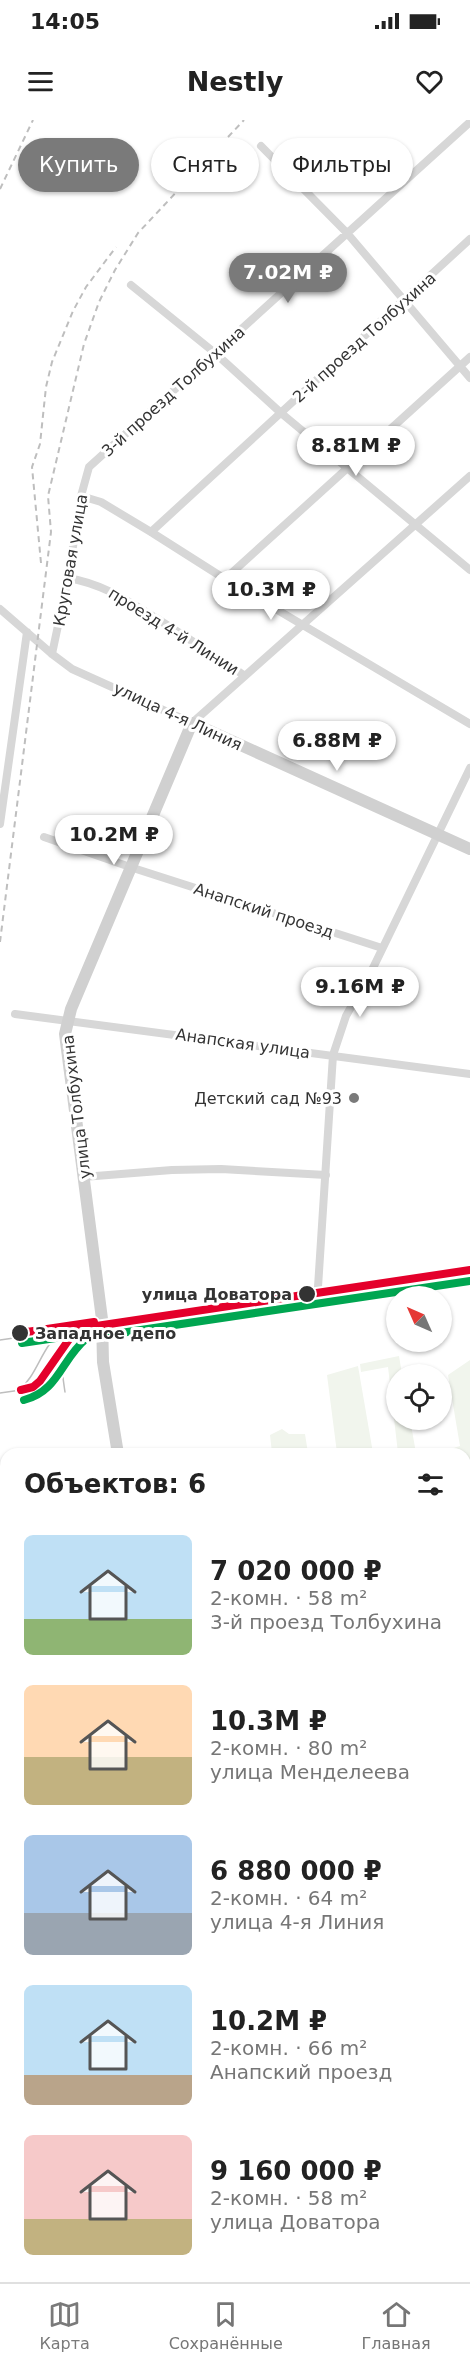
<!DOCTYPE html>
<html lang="ru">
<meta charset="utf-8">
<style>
:root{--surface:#fff;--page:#f6f6f6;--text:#222;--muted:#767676;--line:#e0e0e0;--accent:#7a7a7a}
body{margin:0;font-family:"DejaVu Sans",sans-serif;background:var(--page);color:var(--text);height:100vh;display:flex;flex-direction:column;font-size:22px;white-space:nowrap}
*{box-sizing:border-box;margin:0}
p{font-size:20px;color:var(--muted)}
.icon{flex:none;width:33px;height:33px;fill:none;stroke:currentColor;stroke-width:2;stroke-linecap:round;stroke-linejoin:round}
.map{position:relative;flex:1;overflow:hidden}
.sheet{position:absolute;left:0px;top:1328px;width:471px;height:836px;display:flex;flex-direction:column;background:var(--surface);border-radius:18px 18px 0 0;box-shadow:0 2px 4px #0004}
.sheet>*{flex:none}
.banner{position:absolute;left:18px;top:18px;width:435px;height:54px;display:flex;gap:12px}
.needle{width:39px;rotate:315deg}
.buttons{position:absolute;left:386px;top:1166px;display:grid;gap:12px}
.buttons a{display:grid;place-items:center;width:66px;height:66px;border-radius:50%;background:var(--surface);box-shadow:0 2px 4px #0004;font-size:30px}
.price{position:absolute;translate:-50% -51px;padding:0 14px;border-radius:21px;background:#fff;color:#222;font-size:20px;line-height:39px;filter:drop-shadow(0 2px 3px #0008)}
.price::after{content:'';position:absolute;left:50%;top:36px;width:18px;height:14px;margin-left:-9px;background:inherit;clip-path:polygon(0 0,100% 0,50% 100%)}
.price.selected{background:var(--accent);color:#fff}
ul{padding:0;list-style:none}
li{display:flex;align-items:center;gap:18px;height:150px;padding:0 24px}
li span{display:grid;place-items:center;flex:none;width:168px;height:120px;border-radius:9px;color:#555}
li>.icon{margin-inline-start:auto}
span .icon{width:72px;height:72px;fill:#fffc;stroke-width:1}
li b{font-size:26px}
h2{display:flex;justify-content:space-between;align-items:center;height:72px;padding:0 24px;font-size:26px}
.chip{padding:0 21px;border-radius:27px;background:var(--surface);box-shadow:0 2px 4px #0004;font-size:21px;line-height:54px}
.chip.selected{background:var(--accent);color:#fff}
.status{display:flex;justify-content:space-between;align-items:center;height:42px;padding:0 30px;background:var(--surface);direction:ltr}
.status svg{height:16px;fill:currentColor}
header{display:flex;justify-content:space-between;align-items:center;height:78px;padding:0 24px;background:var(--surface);font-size:27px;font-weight:800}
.dock{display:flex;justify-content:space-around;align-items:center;height:84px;border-top:2px solid var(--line);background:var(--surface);font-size:16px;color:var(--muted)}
.dock a{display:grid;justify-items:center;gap:3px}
.dock .selected{color:var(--accent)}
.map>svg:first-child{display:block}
.green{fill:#f1f5ed}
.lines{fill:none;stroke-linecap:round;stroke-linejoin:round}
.street{stroke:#d7d7d7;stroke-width:8}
.secondary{stroke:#d0d0d0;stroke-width:12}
.primary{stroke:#cacaca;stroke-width:14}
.highway{stroke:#c4c4c4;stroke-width:15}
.tram{stroke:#bebebe;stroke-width:1.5}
.rail{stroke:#bebebe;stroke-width:2;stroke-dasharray:6 4.5;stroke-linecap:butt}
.tram-1-casing{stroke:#fff;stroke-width:12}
.tram-2-casing{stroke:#fff;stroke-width:12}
.tram-1{stroke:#e4002b;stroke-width:8}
.tram-2{stroke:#00a651;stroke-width:8}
.poi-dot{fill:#7a7a7a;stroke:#fff;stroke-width:2}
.stop-dot{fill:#333;stroke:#fff;stroke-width:2}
.labels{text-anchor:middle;stroke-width:6;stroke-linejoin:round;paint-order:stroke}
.street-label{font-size:16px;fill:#333;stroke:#fff}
.poi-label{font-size:16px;fill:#333;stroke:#fff;text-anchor:end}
.stop-label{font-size:16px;font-weight:bold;fill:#333;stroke:#fff;text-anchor:end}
</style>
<div class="status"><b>14:05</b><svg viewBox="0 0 49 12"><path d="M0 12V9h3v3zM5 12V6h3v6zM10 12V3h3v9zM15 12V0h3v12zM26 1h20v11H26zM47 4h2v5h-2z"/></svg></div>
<header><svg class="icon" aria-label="menu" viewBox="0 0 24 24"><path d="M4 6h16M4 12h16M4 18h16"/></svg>Nestly<svg class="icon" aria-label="heart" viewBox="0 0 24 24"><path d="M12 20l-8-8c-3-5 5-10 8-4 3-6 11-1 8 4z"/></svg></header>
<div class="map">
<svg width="470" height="2162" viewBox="0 0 470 2162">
<rect width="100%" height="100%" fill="#fff"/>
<!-- green -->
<path class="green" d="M399,1236l3,18h-6v45h14l6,34h-18l-10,-86 -27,5 -1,-8z
M470,1240v301l-5,1v-166l2,2 -2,-8v-36l-24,-2 19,-6 -12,-71z
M358,1246l15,87h-36l-10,-78z
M282,1309l7,5h16l3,19h-36l-2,-18z
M0,1397l6,14v34l-6,1z
M465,1549l5,23v106l-5,1z"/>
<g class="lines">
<!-- street -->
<path class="street" d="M261,26l86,87 123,145
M131,165l84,68 66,60 189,157
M81,376l20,6 50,30 74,47 245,145
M151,412l319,-293
M68,458c35,6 58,22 88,40 30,19 60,38 89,58
M225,459l245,-222
M0,489l52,45 20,15 120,54 278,-247
M52,534l16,-76 13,-82 8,-29 381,-345
M0,704l27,-192
M44,717l86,30 252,81
M15,894l455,60
M83,1057l89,-7 49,-1 105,6
M318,1167l15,-232 13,-39 27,-48 97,-200
M465,1866l5,-1"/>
<!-- secondary -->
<path class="secondary" d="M118,1334l-15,-92 -1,-43 -37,-285 6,-25 121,-286 278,126
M465,1688l5,-1
M0,1765l6,-1
M0,1866l6,5"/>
<!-- primary -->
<path class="primary" d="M0,2047l6,-1"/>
<!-- highway -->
<path class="highway" d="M465,1979h5
M465,1995l5,-1
M254,2157l2,5
M277,2162v-5"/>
<!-- tram -->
<path class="tram" d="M0,1220l83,-12
M19,1270c19,-15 23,-46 44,-59
M65,1272c-3,-20 -6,-35 4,-53
M0,1273l21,-3"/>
<!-- rail -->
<path class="rail" d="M0,69l33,-69
M41,443l-9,-96 8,-23 6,-57 6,-25 21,-51 13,-24 30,-40
M0,822l51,-410 -3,-36 36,-152 15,-42 16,-32 23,-37 106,-113"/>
<defs>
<path id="tram-1" d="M20,1213l74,-11
M21,1270l12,-3 7,-6 30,-43 13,-10 387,-58"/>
<path id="tram-2" d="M22,1223l74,-11
M24,1280c35,-9 37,-41 63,-62l383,-57"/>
</defs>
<!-- tram-1 casing -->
<use href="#tram-1" class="tram-1-casing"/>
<!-- tram-2 casing -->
<use href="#tram-2" class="tram-2-casing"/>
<!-- tram-1 -->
<use href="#tram-1" class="tram-1"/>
<!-- tram-2 -->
<use href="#tram-2" class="tram-2"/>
</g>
<!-- markers -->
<circle class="poi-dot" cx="354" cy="978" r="6"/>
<g class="stop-dot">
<circle cx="307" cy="1174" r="9"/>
<circle cx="20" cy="1213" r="9"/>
</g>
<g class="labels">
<!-- street labels -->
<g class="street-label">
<text transform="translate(364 217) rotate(-42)" y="6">2-й проезд Толбухина</text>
<text transform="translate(173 271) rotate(-42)" y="6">3-й проезд Толбухина</text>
<text transform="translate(70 440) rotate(-80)" y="6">Круговая улица</text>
<text transform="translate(174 511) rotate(32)" y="6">проезд 4-й Линии</text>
<text transform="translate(178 596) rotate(25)" y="6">улица 4-я Линия</text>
<text transform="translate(264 790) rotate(18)" y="6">Анапский проезд</text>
<text transform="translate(243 923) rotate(8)" y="6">Анапская улица</text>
<text transform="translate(76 987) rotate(-97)" y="6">улица Толбухина</text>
</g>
<!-- poi labels -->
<g class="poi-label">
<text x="342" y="984">Детский сад №93</text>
</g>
<!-- stop labels -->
<g class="stop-label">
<text x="292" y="1180">улица Доватора</text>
<text x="35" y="1219" text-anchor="start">Западное депо</text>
</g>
</g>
</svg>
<div class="buttons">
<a><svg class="needle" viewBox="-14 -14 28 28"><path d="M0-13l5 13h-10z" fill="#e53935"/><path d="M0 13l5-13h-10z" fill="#767676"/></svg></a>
<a><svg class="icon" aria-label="locate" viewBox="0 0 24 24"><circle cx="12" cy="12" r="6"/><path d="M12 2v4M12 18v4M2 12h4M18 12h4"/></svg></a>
</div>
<b class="price selected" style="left:288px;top:184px">7.02M ₽</b>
<b class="price" style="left:356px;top:357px">8.81M ₽</b>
<b class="price" style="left:271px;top:501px">10.3M ₽</b>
<b class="price" style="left:337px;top:652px">6.88M ₽</b>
<b class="price" style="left:114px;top:746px">10.2M ₽</b>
<b class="price" style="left:360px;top:898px">9.16M ₽</b>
<div class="banner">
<a class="chip selected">Купить</a>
<a class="chip">Снять</a>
<a class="chip">Фильтры</a>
</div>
<section class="sheet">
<h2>Объектов: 6<svg class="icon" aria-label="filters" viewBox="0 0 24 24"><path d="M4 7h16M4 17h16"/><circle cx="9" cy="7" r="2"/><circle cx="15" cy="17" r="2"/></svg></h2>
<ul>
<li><span style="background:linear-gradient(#bfe0f5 70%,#8fb573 0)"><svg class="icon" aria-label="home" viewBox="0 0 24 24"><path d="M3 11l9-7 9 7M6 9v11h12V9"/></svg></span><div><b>7 020 000 ₽</b><p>2-комн. · 58 m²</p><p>3-й проезд Толбухина</p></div></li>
<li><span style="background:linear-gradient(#ffd9b3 60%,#c2b280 0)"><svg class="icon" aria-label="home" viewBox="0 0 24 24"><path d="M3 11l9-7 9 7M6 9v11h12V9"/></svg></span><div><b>10.3M ₽</b><p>2-комн. · 80 m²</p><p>улица Менделеева</p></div></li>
<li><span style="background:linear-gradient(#a9c7e8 65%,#9aa5b1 0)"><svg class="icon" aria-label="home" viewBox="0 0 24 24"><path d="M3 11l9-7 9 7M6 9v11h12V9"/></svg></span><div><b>6 880 000 ₽</b><p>2-комн. · 64 m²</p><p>улица 4-я Линия</p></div></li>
<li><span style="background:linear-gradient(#bfe0f5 75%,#b9a48a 0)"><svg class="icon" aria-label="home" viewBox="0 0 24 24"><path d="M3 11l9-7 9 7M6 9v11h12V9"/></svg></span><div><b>10.2M ₽</b><p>2-комн. · 66 m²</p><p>Анапский проезд</p></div></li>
<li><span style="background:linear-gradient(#f6c9c9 70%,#c2b280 0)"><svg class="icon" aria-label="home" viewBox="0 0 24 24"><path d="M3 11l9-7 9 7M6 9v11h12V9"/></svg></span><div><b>9 160 000 ₽</b><p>2-комн. · 58 m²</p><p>улица Доватора</p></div></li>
</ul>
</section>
</div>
<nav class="dock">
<a class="selected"><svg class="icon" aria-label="map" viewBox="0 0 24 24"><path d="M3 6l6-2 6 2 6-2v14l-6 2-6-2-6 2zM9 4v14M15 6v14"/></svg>Карта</a>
<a><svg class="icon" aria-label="saved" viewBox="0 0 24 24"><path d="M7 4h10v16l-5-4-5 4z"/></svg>Сохранённые</a>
<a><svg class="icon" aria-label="home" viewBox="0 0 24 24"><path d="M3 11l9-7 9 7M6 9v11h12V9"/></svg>Главная</a>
</nav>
